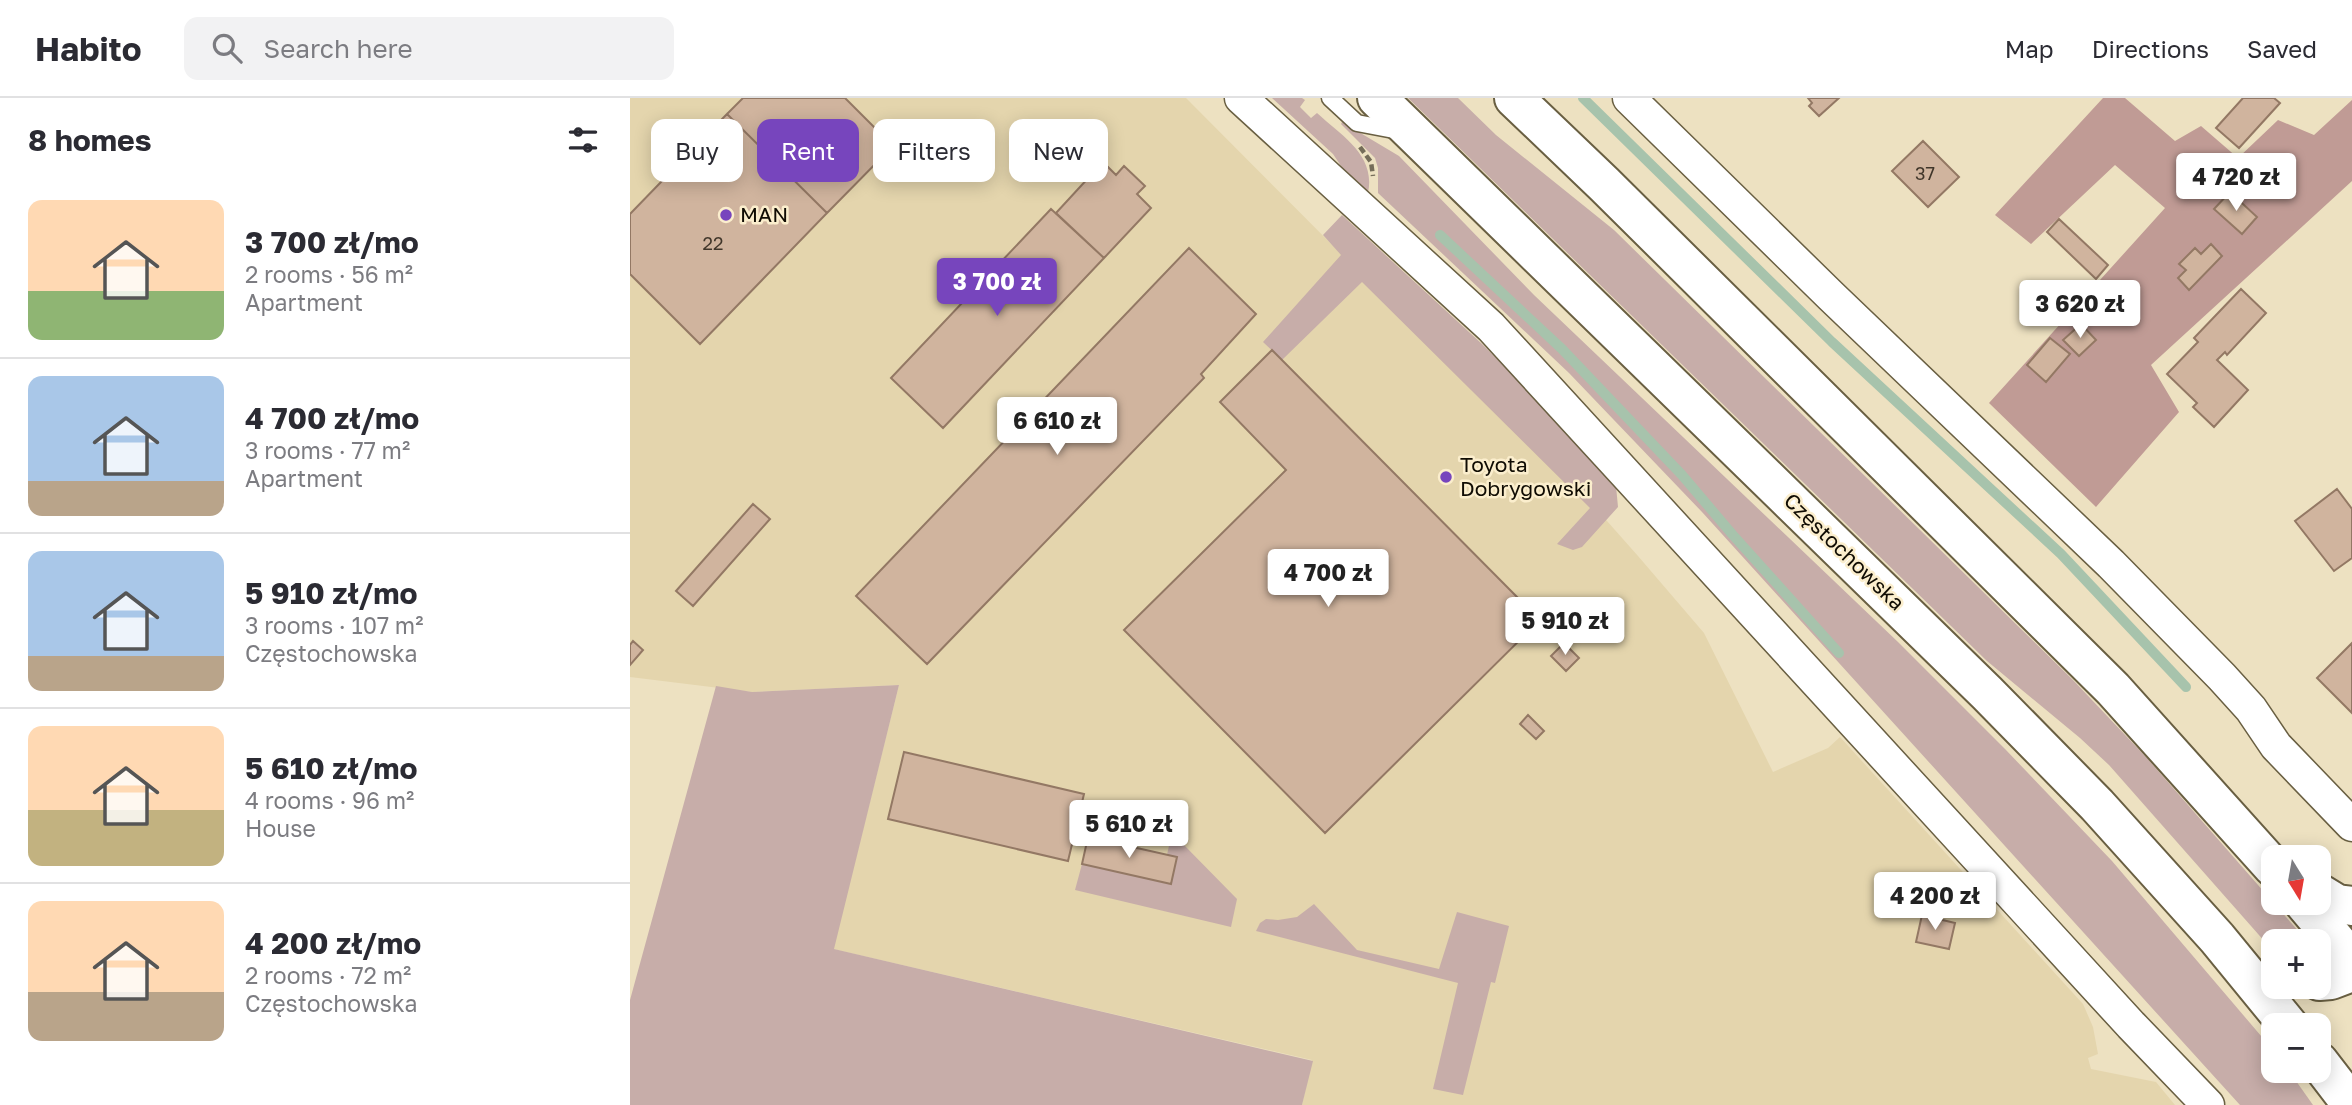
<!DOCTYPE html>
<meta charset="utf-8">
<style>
:root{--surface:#fff;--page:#f2f2f3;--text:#2b2b33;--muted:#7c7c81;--line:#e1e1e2;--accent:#7745bd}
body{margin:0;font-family:"Golos Text",sans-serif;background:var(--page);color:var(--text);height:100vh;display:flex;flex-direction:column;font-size:26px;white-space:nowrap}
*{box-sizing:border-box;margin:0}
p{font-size:23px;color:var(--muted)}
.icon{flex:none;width:38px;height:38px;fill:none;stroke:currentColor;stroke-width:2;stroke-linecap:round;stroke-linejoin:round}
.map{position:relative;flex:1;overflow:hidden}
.details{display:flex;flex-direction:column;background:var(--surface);width:630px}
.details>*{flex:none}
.guide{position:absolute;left:21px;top:21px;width:665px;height:63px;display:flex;gap:14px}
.needle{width:46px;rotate:169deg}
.controls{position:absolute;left:1631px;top:747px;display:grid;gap:14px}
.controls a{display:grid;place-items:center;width:70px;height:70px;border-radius:14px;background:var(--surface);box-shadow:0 4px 18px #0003;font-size:35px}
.price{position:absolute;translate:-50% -60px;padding:0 16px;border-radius:7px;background:#fff;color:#222;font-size:23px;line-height:46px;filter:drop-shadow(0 2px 4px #0008)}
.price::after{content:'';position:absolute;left:50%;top:42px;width:21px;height:16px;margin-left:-10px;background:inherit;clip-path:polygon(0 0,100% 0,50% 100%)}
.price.active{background:var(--accent);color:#fff}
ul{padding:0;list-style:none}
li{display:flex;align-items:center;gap:21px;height:175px;padding:0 28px}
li+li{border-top:2px solid var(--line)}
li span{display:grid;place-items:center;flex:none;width:196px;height:140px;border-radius:14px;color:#555}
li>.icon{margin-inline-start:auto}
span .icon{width:84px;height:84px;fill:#fffc;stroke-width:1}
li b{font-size:30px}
h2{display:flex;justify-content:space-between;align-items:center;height:84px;padding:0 28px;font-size:30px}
.pill{padding:0 24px;border-radius:14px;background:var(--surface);box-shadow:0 4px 18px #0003;font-size:24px;line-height:63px}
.pill.active{background:var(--accent);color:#fff}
header{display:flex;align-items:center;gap:42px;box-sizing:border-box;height:98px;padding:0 35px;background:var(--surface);border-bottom:2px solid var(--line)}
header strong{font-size:33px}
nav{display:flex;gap:38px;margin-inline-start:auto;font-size:24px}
.search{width:490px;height:63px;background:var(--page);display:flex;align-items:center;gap:18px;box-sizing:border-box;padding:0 24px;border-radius:14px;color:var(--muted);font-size:26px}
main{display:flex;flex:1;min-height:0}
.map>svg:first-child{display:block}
.built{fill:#e4d5ad}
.green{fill:#c7ada9}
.forest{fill:#c09b95;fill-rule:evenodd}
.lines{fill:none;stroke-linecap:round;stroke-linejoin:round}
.stream{stroke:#a7c3ac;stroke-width:10}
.building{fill:#d0b49e;stroke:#937864;stroke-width:2}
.service-casing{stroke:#695f42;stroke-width:19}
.minor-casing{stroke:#695f42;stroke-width:35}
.tertiary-casing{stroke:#695f42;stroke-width:42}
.primary-casing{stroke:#695f42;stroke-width:42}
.path{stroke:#756d59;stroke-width:4.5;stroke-dasharray:7 3.5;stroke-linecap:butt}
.service{stroke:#fff;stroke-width:16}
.minor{stroke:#fff;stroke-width:32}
.tertiary{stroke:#fff;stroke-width:38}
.primary{stroke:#fff;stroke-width:38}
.poi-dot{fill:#7745bd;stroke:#fbeecd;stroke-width:2.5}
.labels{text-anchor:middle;stroke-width:5;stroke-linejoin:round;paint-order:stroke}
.number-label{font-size:18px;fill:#40362a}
.poi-label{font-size:21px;fill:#100c03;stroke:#fbeecd;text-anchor:start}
.street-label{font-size:21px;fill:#100c03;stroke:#fbeecd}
</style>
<header>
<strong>Habito</strong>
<div class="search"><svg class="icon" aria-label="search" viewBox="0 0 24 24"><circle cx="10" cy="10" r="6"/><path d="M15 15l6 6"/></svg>Search here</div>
<nav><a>Map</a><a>Directions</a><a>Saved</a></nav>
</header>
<main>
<section class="details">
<h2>8 homes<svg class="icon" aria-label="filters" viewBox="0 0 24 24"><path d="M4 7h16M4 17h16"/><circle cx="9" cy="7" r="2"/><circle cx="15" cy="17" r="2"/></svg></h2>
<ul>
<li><span style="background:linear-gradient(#ffd9b3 65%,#8fb573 0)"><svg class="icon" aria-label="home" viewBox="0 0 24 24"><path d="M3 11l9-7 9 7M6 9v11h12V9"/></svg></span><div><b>3 700 zł/mo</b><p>2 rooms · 56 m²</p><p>Apartment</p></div></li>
<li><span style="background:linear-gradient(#a9c7e8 75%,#b9a48a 0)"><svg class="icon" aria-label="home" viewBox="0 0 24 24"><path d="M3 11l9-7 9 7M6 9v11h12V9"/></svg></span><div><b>4 700 zł/mo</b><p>3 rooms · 77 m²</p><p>Apartment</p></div></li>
<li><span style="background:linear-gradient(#a9c7e8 75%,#b9a48a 0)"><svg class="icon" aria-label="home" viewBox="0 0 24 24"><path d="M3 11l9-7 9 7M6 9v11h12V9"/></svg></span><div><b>5 910 zł/mo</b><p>3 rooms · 107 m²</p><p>Częstochowska</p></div></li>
<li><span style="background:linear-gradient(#ffd9b3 60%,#c2b280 0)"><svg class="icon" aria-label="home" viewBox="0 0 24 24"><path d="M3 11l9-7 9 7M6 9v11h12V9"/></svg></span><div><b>5 610 zł/mo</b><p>4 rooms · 96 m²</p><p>House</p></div></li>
<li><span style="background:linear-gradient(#ffd9b3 65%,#b9a48a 0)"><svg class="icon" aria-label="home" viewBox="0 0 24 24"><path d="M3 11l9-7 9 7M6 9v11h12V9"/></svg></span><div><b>4 200 zł/mo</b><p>2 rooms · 72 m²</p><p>Częstochowska</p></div></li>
</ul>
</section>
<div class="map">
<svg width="1722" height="1007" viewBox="0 0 1722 1007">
<rect width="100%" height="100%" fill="#ede1c1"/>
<!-- built -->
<path class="built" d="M0,0h556l421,423 31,35 66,77 69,139 55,-24 12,-11 243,267 10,23 5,27 -10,4 3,11 65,13 19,23h-873l10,-45 -479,-111 66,-264 -147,7 -122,-15z"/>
<!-- green -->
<path class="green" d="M642,0h30l3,2 -5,7 11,11 6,-5c25,23 59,42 51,80l-25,-24 -10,-15z
M778,0h50l38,37 118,95 459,450 73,77 161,184 -34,1v7l-7,-6 -157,-178 -29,-27 -93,-77z
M712,24l57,34 135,139 364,347 108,108 106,111 161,189v21h16l24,34h-73l-538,-593 -133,-139 -191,-180v-25l-3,-10 -34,-34z
M712,117l139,128 79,78 56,65 2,21 -36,40 -9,3 -16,-6 33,-36 -228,-226 -80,78 -19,-18 78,-87 -18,-20z
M269,587l-65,264 479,112 -11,44h-672v-105l86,-314 36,6z
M540,743l13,3 54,55 -6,28 -156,-37 7,-26 89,20 6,-26 -10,-3z
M684,806l43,46 82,19 18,-57 52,14 -14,57 -4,-1 -28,113 -30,-6 25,-106 -202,-52 4,-8 6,-4 12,1 19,-3z"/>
<!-- forest -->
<path class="forest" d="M1473,0h22l50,43 26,-15 37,32 40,-38 36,15 38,-35v81l-201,184 28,47 -83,95 -107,-104 176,-195 -50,-43 -84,79 -36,-29zM1600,95l27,24 -15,17 -27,-25zM1581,147l11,10 -33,35 -11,-11 8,-9 -6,-6 15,-16 6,6z"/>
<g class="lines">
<!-- stream -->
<path class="stream" d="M953,0l249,244 229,212 125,133
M810,137l122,114 120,126 50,59 107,119"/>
</g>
<!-- building -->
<path class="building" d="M113,0h102l48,48 -66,67 -100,-99z
M1178,0h31l-20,18 -10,-10 3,-3z
M1613,0h31l6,5 -41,45 -23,-20z
M97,16l100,99 -127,131 -70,-70v-60z
M1293,43l36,36 -31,30 -36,-36z
M473,64l13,13 8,-9 21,20 -8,8 14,14 -47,50 -48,-45z
M1600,94l27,25 -15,17 -28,-25z
M421,111l53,49 -161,170 -52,-50z
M1429,121l49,46 -12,14 -49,-47z
M1581,146l11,12 -33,34 -11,-12 8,-8 -7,-6 16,-16 6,6z
M559,150l67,66 -55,60 3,4 -277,286 -71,-68z
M1611,191l25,24 -39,42 -2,-3 -8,8 31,30 -34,37 -21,-20 4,-4 -30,-29 31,-32 -4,-4z
M1451,226l15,16 -17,16 -16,-16z
M1420,240l20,16 -24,28 -19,-17z
M642,252l252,254 2,-2 16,16 -217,215 -201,-203 162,-160 -66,-68z
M1707,391l15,20v49l-18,13 -39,-50z
M123,406l17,15 -77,87 -17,-15z
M3,543l10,9 -13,15v-20z
M934,545l15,15 -13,13 -15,-15z
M1722,545v70l-35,-35z
M898,617l16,16 -8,8 -16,-15z
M274,654l180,42 -16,67 -180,-42z
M458,739l89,20 -6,27 -89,-20z
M1292,817l33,8 -6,26 -33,-7z"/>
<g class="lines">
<defs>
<path id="service" d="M700,0l27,25 42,8"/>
<path id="minor" d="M611,0l250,229 640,698 77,80
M999,0l202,198 280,268 111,113 29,32 25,37 76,79"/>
<path id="tertiary" d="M1689,795l18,11 15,2
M1689,883l12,-1 21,-8"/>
<path id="primary" d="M747,0l610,595 110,112 120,133 72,88
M884,0l90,86 509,505 160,178
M1674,805l48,57
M1689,964l33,43"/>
</defs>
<!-- service casing -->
<use href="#service" class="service-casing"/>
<!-- minor casing -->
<use href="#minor" class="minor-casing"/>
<!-- tertiary casing -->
<use href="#tertiary" class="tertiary-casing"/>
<!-- primary casing -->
<use href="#primary" class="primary-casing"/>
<!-- path -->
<path class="path" d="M730,49l11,15 2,14"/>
<!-- service -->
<use href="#service" class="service"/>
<!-- minor -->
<use href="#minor" class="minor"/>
<!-- tertiary -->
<use href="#tertiary" class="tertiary"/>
<!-- primary -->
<use href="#primary" class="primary"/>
</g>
<!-- markers -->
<g class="poi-dot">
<circle cx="96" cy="117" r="7"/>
<circle cx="816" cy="379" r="7"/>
</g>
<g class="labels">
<!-- number labels -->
<g class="number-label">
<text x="1295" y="82">37</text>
<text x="83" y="152">22</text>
</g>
<!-- poi labels -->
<g class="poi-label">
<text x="110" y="124">MAN</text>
<text x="830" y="374">Toyota<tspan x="830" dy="24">Dobrygowski</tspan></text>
</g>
<!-- street labels -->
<g class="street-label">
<text transform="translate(1214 454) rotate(44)" y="7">Częstochowska</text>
</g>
</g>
</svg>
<div class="controls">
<a><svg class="needle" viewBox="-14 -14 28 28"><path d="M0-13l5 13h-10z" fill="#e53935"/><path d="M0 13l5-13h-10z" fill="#7c7c81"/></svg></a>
<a>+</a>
<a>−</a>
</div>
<b class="price" style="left:1606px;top:115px">4 720 zł</b>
<b class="price active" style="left:367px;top:220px">3 700 zł</b>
<b class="price" style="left:1450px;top:242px">3 620 zł</b>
<b class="price" style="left:427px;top:359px">6 610 zł</b>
<b class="price" style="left:698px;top:511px">4 700 zł</b>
<b class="price" style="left:935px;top:559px">5 910 zł</b>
<b class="price" style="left:499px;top:762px">5 610 zł</b>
<b class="price" style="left:1305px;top:834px">4 200 zł</b>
<div class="guide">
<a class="pill">Buy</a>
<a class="pill active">Rent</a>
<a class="pill">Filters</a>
<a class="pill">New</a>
</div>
</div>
</main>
